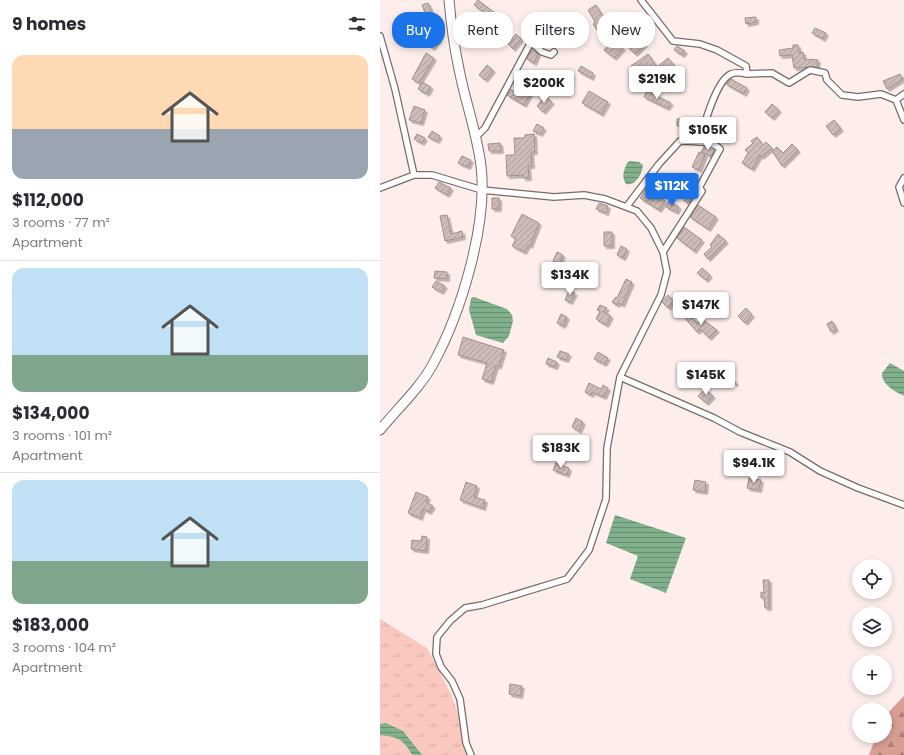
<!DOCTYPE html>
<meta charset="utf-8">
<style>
:root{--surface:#fff;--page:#f7f7f7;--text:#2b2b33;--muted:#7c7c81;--line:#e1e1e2;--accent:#1a73e8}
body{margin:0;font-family:Poppins,sans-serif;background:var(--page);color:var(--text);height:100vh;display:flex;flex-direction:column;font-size:15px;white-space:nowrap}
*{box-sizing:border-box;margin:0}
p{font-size:13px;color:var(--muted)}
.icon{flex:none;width:22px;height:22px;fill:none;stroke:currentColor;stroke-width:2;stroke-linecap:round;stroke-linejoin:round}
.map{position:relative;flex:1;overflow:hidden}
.sheet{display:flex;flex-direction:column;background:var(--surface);width:380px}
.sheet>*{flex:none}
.hud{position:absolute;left:12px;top:12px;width:380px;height:36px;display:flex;gap:8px}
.buttons{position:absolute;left:472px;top:559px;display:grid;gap:8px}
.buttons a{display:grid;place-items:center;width:40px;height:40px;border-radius:50%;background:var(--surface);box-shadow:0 2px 6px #0003;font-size:20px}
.price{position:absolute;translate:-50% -34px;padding:0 9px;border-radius:4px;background:#fff;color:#222;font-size:13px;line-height:26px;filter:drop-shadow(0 1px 2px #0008)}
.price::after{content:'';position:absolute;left:50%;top:24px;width:12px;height:9px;margin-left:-6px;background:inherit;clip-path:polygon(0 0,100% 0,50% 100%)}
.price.on{background:var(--accent);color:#fff}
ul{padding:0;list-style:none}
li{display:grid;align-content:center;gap:8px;height:212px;padding:0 12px}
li+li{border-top:1px solid var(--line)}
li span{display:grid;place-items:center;height:124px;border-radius:12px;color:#555}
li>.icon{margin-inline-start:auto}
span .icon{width:72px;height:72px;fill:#fffc;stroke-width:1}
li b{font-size:17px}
h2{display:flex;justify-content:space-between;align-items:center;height:48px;padding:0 12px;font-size:17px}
.chip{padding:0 14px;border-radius:16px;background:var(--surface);box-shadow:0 2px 6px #0003;font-size:14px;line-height:36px}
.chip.on{background:var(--accent);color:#fff}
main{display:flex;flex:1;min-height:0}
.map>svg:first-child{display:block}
.grass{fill:url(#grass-tufts)}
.forest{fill:url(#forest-firs)}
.water{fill:url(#water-rules)}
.building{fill:url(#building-hatch);stroke:#a1908d;filter:url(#shadow)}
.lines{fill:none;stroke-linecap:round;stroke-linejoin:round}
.minor-casing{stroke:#7b6b68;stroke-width:8}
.trunk-casing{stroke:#7b6b68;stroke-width:11}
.minor{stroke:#fff;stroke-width:5.5}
.trunk{stroke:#fff;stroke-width:9}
</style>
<main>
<section class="sheet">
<h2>9 homes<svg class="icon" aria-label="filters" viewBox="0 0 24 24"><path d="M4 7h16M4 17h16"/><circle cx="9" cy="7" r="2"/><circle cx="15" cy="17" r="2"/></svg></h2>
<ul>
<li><span style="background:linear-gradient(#ffd9b3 60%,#9aa5b1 0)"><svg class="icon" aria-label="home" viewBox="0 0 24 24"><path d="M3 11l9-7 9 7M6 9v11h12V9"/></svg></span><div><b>$112,000</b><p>3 rooms · 77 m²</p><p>Apartment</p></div></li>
<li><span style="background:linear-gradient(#bfe0f5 70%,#7fa58c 0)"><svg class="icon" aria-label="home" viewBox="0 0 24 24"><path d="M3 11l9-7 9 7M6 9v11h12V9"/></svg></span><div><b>$134,000</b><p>3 rooms · 101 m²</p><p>Apartment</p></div></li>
<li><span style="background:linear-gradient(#bfe0f5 65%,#7fa58c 0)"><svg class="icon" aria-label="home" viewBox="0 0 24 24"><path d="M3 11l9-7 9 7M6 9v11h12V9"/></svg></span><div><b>$183,000</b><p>3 rooms · 104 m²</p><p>Apartment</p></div></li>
</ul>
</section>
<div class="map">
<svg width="524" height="755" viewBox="0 0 524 755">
<defs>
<pattern id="grass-tufts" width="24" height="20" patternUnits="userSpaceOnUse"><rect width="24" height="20" fill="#fac8bf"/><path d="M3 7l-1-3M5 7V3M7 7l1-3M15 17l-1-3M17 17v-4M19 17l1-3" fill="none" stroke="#d6aba4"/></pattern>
<pattern id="forest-firs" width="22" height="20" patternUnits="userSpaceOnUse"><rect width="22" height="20" fill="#d89d93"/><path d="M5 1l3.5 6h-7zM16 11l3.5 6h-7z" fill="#af7f77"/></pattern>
<pattern id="water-rules" width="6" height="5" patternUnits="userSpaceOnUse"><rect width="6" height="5" fill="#81b08d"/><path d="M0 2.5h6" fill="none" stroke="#698f73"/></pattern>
<pattern id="building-hatch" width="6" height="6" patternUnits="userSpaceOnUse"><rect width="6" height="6" fill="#cdbbb8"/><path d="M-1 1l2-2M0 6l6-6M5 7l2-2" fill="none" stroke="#b0a09e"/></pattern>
<filter id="shadow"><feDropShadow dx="2.5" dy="2.5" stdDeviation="0" flood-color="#0004"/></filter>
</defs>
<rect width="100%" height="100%" fill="#fdeeeb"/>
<!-- grass -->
<path class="grass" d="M0,619l47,29 24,46 16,47 8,14h-95z"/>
<!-- forest -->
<path class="forest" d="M524,696v59h-35l7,-19h9c0,-24 3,-23 19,-40z"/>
<!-- water -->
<path class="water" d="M250,161l9,1 4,3c-1,9 -7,21 -17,19 -5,-7 -2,-14 1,-21z
M94,297l33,12 5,6 1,6 -4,15 -6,7 -27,-8 -7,-25 2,-12z
M510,363l14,8v25c-9,-4 -23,-12 -22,-23z
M235,515l71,23 -20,55 -36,-14 8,-23 -32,-13z
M6,723l17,8 19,24h-10c-8,-16 -15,-18 -32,-20v-11z"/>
<!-- building -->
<path class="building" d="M98,0l17,13 -3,5 -18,-13z
M48,3l4,10 -6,2 -4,-10z
M216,5l7,12 7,-4 6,9 -17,11 -6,-9 2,-2 -7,-12z
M37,16l3,10 -5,2 -4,-10z
M94,16l14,13 -6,7 -14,-13z
M376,17v5l-10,2 -1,-6z
M158,26l6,7 -5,4 -6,-7z
M435,28l11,5 -3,6 -11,-6z
M136,34l5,5 -8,10 -5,-5z
M52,35l7,5 -7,8 -6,-5z
M255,35l10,9 -10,10 -9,-9z
M233,40l10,8 -9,10 -10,-8z
M413,45h5l1,8 4,-1 1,7 14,1 -1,7 -23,1 -2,-13 -12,1 -1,-6 14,-2z
M297,46l8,5 -3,4 -8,-5z
M152,49l6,5 -4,9 -7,-4z
M46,53l8,5 -15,25 -7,-4z
M268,54l9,13 11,-9 11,13 -6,5 -8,-8 -21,16 -13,-18z
M107,65l6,5 -8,10 -6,-5z
M201,66l12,7 -2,5 -13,-7z
M161,71l11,7 -2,5 -13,-5z
M186,73l6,4 -3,6 -7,-3z
M520,74l3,5 -16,10 -4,-8z
M351,79l16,9 -3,6 -18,-10z
M42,82l9,5 -4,7 -9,-5z
M147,87l5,3 -8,15 -17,-10 3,-6 12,7z
M209,91l19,11 -7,12 -19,-11z
M267,91l24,12 -4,5 -23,-11z
M165,96l7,6 -9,10 -6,-6z
M392,104l7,6 -7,8 -7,-6z
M34,106l11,4 -4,13 -12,-3z
M297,119h10v7h-10z
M454,120l7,9 -8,6 -7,-9z
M157,124l7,4 -4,6 -7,-3z
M52,131l8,5 -3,5 -9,-4z
M37,134l8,4 -3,5 -8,-4z
M154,134l1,18h-4l1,14h-4l1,12h-6v-3l-16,1 -1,-21h9l-1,-17h11v-3z
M377,137l6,8 3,-3 6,6 -11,9 -1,-2 -8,14 -10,-6 6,-10 -3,-3 8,-7 -2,-2z
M120,143l1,8h-12l-1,-7z
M412,144l6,6 -16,16 -10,-15 5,-4 6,6z
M324,147l10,3 -3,6 -10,-4z
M319,152l6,3 -6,15 -7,-3z
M82,156l9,4 -3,7 -10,-4z
M305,174l10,5 -3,6 -9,-5z
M59,182l12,6 -4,7 -12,-7z
M266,189l19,12 -6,9 -19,-12z
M309,191l5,2 -5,10 -5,-2z
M112,198h7v11h-7z
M289,201l10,6 -3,5 -10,-5z
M219,203l9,3 -2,7 -10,-4z
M318,205l18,12 -8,12 -18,-12z
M142,214l17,9 -9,23 -2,-1 -4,7 -12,-6 4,-7 -5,-3z
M67,215l4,19 11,-3 1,6 -18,4 -5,-25z
M304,227l18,13 -8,11 -17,-13z
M224,232h8v14h-8z
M338,234l8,7 -18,18 -4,-5 8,-7 -2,-2z
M241,246l6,3 -4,9 -6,-3z
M177,252l6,3 -4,9 -6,-3z
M181,263l10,6 -3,5 -10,-6z
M322,268l8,7 -4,5 -9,-7z
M55,271l12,1v7l-13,-1z
M246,279l6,3 -10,23 -3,-2 -2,2 -5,-3 4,-5 1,1z
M56,281l9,5 -4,6 -9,-5z
M189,291l6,2 -5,9 -5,-2z
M288,295l6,6 -6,7 -6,-6z
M220,305l7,3 -3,4 7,4 -5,9 -10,-6 4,-8 -3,-1z
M366,308l6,7 -7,8 -7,-7z
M308,313l9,10 5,-4 15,11 -8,8 -9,-9 -3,3 -13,-15z
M181,314l6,3 -4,9 -6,-3z
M452,321l4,8 -5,3 -4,-8z
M83,337l41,13 -5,16h-3l-5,16 -9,-3 5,-16 -29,-8z
M180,351l9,3 -3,6 -9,-3z
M218,352l10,6 -4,6 -10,-5z
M168,358l9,4 -2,5 -9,-3z
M339,366l17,17 -1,1 -13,-7 -4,4 -7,-7z
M209,383l12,6 2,-4 5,3 -4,9 -12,-5 -1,3 -6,-3z
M325,389l8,7 -7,7 -8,-7z
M196,418l7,4 -4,9 -7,-4z
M176,463l13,5 -2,7 -14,-5z
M369,478l12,2 -2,10 -12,-2z
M315,480l11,2 -1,10 -12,-2z
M86,482l11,4 -3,11 11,3 -2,8 -23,-8z
M36,492l12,5 -2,5 7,4 -4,6 -6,-3 -3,9 -12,-5z
M42,536l5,1 -1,14 -15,-2 1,-9 9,1z
M383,580h6v28h-4l-1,-10h-3v-6l3,1z
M130,684l12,2 -2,10 -11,-2z"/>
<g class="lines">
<defs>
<path id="minor" d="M261,0l32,41 27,3 17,6 29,16 1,8 25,-1 17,10 21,-13 15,3 2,7 15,15 16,2 23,-3 15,6 8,-6
M0,36l15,53 19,86
M516,100l8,20
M95,138l10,-10 46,-86 11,10 9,3 3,-3
M319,142c5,-16 17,-62 32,-68 4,-2 11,-1 16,0
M524,178l-5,9 5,16
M0,188l34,-13h18l50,15 72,7 30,-2 21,4 32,12 14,17 12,24 4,20 -6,23 -41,82 -13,71 -1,51 -17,51 -22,29 -85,26 -17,3 -15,13 -13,16 -1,17 5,13 11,14 8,18 6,44 5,12
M247,206l32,-42 21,-23c12,1 32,-1 40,8l-21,39 3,3 -39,61
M240,377l94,41 26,14 50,20 30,19 38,17 46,17"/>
<path id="trunk" d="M0,430c18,-22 40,-42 53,-66 28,-51 55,-140 48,-198 -4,-33 -16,-65 -22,-97 -5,-23 -8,-46 -10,-69"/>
</defs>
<!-- minor casing -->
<use href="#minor" class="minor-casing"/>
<!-- trunk casing -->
<use href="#trunk" class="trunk-casing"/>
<!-- minor -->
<use href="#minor" class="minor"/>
<!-- trunk -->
<use href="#trunk" class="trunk"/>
</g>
</svg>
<div class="buttons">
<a><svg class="icon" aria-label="locate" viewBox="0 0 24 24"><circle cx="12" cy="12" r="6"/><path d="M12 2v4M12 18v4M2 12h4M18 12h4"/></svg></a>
<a><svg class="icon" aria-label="layers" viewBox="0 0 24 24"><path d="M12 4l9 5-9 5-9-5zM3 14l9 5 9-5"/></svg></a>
<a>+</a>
<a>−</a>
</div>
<b class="price" style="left:277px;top:100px">$219K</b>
<b class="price" style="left:164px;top:104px">$200K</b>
<b class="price" style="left:328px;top:151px">$105K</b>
<b class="price on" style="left:292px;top:207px">$112K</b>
<b class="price" style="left:190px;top:296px">$134K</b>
<b class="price" style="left:321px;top:326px">$147K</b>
<b class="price" style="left:326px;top:396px">$145K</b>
<b class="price" style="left:181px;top:469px">$183K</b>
<b class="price" style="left:374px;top:484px">$94.1K</b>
<div class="hud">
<a class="chip on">Buy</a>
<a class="chip">Rent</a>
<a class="chip">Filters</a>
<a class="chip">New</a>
</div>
</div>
</main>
